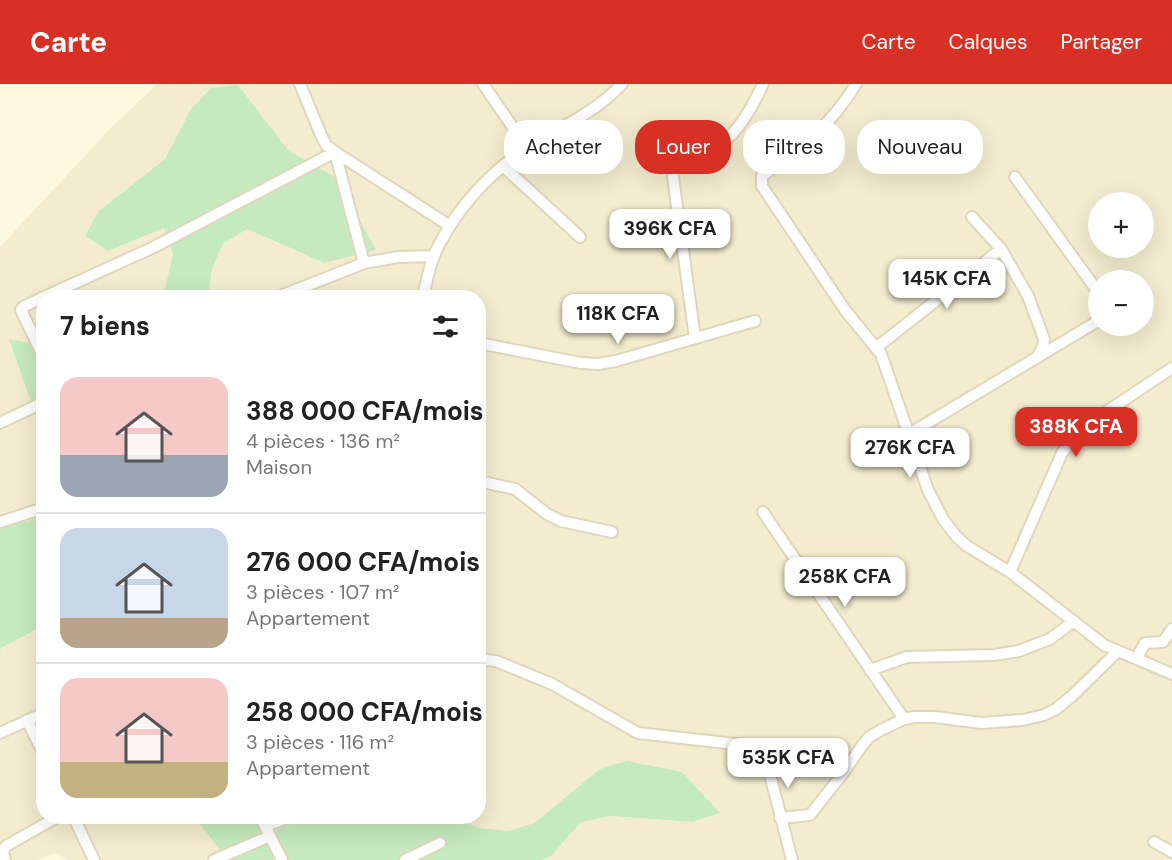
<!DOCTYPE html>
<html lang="fr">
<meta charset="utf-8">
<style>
:root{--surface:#fff;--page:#f6f6f6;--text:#222;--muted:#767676;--line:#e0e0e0;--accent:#d93025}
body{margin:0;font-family:"DM Sans",sans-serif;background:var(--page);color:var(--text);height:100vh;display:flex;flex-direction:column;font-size:22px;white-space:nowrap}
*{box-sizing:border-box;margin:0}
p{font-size:20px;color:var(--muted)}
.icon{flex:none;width:33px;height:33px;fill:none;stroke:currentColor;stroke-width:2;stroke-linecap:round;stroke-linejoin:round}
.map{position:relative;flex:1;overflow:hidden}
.drawer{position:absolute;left:36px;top:206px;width:450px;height:534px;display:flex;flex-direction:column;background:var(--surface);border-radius:24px;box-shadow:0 6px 24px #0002}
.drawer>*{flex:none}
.guide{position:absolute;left:504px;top:36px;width:570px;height:54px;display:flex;gap:12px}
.buttons{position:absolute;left:1088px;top:108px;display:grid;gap:12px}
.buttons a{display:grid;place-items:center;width:66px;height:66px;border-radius:50%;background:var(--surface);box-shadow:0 6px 24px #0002;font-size:30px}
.price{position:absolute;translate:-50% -51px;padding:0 14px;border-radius:12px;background:#fff;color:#222;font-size:20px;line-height:39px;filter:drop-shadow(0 2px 3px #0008)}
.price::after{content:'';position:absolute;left:50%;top:36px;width:18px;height:14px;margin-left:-9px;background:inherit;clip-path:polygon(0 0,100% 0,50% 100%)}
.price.active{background:var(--accent);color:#fff}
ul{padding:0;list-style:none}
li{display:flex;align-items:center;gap:18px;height:150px;padding:0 24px}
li+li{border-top:2px solid var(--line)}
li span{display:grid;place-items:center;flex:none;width:168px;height:120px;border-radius:18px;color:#555}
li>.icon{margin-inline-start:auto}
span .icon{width:72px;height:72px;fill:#fffc;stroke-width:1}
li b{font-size:26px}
h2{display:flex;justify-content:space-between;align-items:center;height:72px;padding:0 24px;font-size:26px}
.chip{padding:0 21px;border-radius:24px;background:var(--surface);box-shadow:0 6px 24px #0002;font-size:21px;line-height:54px}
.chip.active{background:var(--accent);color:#fff}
header{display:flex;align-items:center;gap:36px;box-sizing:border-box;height:84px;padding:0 30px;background:var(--accent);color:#fff}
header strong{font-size:28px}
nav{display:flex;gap:33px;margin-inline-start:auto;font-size:21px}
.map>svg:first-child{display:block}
.residential{fill:#f4eccf;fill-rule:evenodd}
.green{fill:#c6eabf}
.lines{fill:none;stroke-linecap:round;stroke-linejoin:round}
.minor-casing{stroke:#e0d6bc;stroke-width:14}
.minor{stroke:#fff;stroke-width:10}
</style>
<header>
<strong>Carte</strong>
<nav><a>Carte</a><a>Calques</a><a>Partager</a></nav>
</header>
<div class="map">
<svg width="1172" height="776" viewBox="0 0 1172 776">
<rect width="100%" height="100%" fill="#fcf9e0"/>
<!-- residential -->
<path class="residential" d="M157,0h1015v776h-631l10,-4 30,-34 28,-6 83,6 -92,-53 -66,54 -26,8 -28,-3 -32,-12h30v-519h-270l4,-28 11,-25 24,-15 77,34 14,-84 -49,-28 -51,-66 -47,24 -26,50 -66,52 9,40 56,-23 9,26 -10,43h-119l-1,52 -8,-5 -26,-5 28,80 6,4 1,90 -15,8 -29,6v-280l108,-116zM1098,118h45v46h-45zM1098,196h45v46h-45z
M43,542l1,190h150l33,44h-159l-14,-7 -16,7h-38v-209l1,-3z"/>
<!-- green -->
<path class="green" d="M238,1l51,66 49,28 38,71 -52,13 -77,-34 -24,15 -11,25 -4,28h-45l10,-43 -9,-26 -56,23 -23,-15 14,-25 66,-52 26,-50 20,-21z
M9,255l26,5 8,5v74l-6,-4z
M43,429v113l-42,22 -1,3v-124l29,-6z
M627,677l55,11 38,41 -28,9 -82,-6 -29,6 -30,34 -10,4h-314l-33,-44h254l32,12 28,3 26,-8 66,-54z"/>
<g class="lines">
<defs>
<path id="minor" d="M300,0l21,51 5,10 9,7 115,74
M483,0l44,64
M856,0c-25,42 -55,64 -94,92v10l83,124 36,44 47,136 15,29 13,17 11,10 43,26 94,73 68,29
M706,65c7,-3 16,-6 22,-11 13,-11 28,-38 35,-54
M503,82l77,71
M673,93l22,161
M1015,93l83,115
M972,133l29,32 27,47 16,43 -1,7 -6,12
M44,213l108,-49 183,-96 29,111
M44,213l-21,10 -2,3 23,48
M278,213l86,-34 34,-6 36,-1
M423,213c4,-17 7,-36 16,-52 19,-38 53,-75 89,-97 32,-21 67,-35 94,-64
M478,259l103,20 17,1 18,-3 139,-40
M876,264l125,-99
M0,339l44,-21
M909,350l189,-113
M478,397l37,8 32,25 14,7 51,11
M763,428l141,207
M0,438l44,-14
M1010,488l52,-119 12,-17 8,-8 90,-60
M478,575l18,2 56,23 86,49 115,13 10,5 2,4 27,105
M1136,575l9,-16 18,-1 9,-13
M870,586l37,-13 87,-2 25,-4 31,-12 24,-18
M27,636l17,35
M0,649l44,-20
M73,732l21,44
M260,732l22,44
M780,734l30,-3 34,-43 17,-25 8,-10 12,-7 23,-11 10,-2h21l46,6 42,-3 21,-5 12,-6 16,-13 46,-45
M265,742l28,-10
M1154,758l18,10
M5,776l-2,-9 3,-5 53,-30
M214,776l56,-24
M405,776l35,-17"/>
</defs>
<!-- minor casing -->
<use href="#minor" class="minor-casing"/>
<!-- minor -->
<use href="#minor" class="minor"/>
</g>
</svg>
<div class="buttons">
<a>+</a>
<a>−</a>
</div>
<b class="price" style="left:670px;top:176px">396K CFA</b>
<b class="price" style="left:947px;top:226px">145K CFA</b>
<b class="price" style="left:618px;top:261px">118K CFA</b>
<b class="price active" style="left:1076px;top:374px">388K CFA</b>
<b class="price" style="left:910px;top:395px">276K CFA</b>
<b class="price" style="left:845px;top:524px">258K CFA</b>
<b class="price" style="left:788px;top:705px">535K CFA</b>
<div class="guide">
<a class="chip">Acheter</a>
<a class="chip active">Louer</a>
<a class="chip">Filtres</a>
<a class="chip">Nouveau</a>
</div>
<section class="drawer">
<h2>7 biens<svg class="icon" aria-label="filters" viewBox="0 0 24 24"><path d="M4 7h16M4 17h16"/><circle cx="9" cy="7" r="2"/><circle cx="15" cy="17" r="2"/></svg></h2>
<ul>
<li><span style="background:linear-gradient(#f6c9c9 65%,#9aa5b1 0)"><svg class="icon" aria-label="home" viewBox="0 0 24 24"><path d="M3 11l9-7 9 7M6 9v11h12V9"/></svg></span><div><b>388 000 CFA/mois</b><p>4 pièces · 136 m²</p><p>Maison</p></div></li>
<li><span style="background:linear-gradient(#c9d6e8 75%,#b9a48a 0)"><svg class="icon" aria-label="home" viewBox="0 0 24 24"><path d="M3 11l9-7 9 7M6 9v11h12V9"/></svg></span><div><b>276 000 CFA/mois</b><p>3 pièces · 107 m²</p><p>Appartement</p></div></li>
<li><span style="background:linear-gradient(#f6c9c9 70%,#c2b280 0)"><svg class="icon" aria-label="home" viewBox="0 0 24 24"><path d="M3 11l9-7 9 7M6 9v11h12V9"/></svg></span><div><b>258 000 CFA/mois</b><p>3 pièces · 116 m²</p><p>Appartement</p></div></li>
</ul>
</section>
</div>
